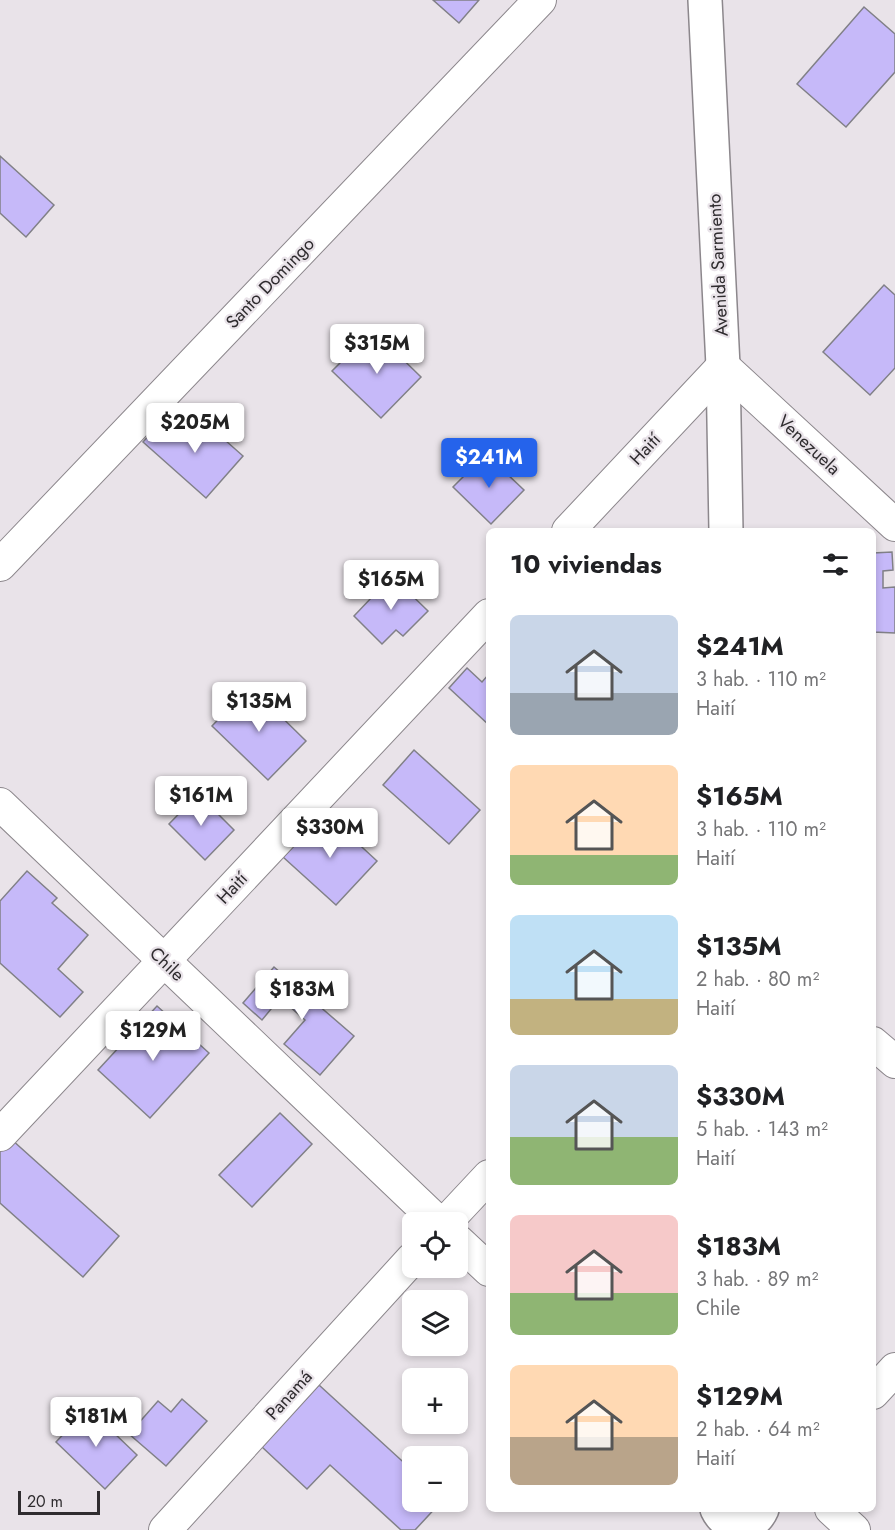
<!DOCTYPE html>
<html lang="es">
<meta charset="utf-8">
<style>
:root{--surface:#fff;--page:#f2f2f2;--text:#202124;--muted:#757577;--accent:#2563eb}
body{margin:0;font-family:Jost,sans-serif;background:var(--page);color:var(--text);height:100vh;display:flex;flex-direction:column;font-size:22px;white-space:nowrap}
*{box-sizing:border-box;margin:0}
p{font-size:20px;color:var(--muted)}
.icon{flex:none;width:33px;height:33px;fill:none;stroke:currentColor;stroke-width:2;stroke-linecap:round;stroke-linejoin:round}
.map{position:relative;flex:1;overflow:hidden}
.sheet{position:absolute;left:486px;top:528px;width:390px;height:984px;display:flex;flex-direction:column;background:var(--surface);border-radius:9px;box-shadow:0 3px 9px #0003}
.sheet>*{flex:none}
.tools{position:absolute;left:402px;top:1212px;display:grid;gap:12px}
.tools a{display:grid;place-items:center;width:66px;height:66px;border-radius:9px;background:var(--surface);box-shadow:0 3px 9px #0003;font-size:30px}
.scale{position:absolute;left:18px;bottom:15px;width:82px;box-sizing:border-box;padding-left:6px;border:3px solid #2f2c2f;border-top:0;font-size:16px;line-height:21px;white-space:nowrap;color:#2f2c2f;-webkit-text-stroke:4px #e9e3e9;paint-order:stroke}
.price{position:absolute;translate:-50% -51px;padding:0 14px;border-radius:6px;background:#fff;color:#222;font-size:20px;line-height:39px;filter:drop-shadow(0 2px 3px #0008)}
.price::after{content:'';position:absolute;left:50%;top:36px;width:18px;height:14px;margin-left:-9px;background:inherit;clip-path:polygon(0 0,100% 0,50% 100%)}
.price.active{background:var(--accent);color:#fff}
ul{padding:0;list-style:none}
li{display:flex;align-items:center;gap:18px;height:150px;padding:0 24px}
li span{display:grid;place-items:center;flex:none;width:168px;height:120px;border-radius:9px;color:#555}
li>.icon{margin-inline-start:auto}
span .icon{width:72px;height:72px;fill:#fffc;stroke-width:1}
li b{font-size:26px}
h2{display:flex;justify-content:space-between;align-items:center;height:72px;padding:0 24px;font-size:26px}
.map>svg:first-child{display:block}
.building{fill:#c6b9f9;stroke:#818087;stroke-width:1.5}
.lines{fill:none;stroke-linecap:round;stroke-linejoin:round}
.minor-casing{stroke:#8c878c;stroke-width:34}
.secondary-casing{stroke:#8c878c;stroke-width:36}
.minor{stroke:#fff;stroke-width:32}
.secondary{stroke:#fff;stroke-width:33}
.labels{text-anchor:middle;stroke-width:4.5;stroke-linejoin:round;paint-order:stroke}
.street-label{font-size:18px;fill:#2f2c2f;stroke:#e9e3e9}
</style>
<div class="map">
<svg width="895" height="1530" viewBox="0 0 895 1530">
<rect width="100%" height="100%" fill="#e9e3e9"/>
<!-- building -->
<path class="building" d="M433,0h46l-20,23z
M864,7l31,27v38l-49,55 -49,-43z
M0,156l54,49 -28,32 -26,-24z
M884,285l11,10v73l-25,27 -47,-43z
M378,335l43,42 -40,41 -49,-47 27,-27 5,5z
M199,417l44,39 -37,42 -63,-56 18,-20 19,16z
M486,454l38,36 -33,34 -38,-37z
M892,552l1,18 -10,1v17l12,-1v46l-22,-1v-79z
M392,576l36,35 -25,25 -7,-6 -14,14 -28,-28z
M467,668l15,14 7,-8v51l-40,-37z
M250,686l56,55 -38,39 -56,-54z
M414,750l66,60 -31,34 -66,-59z
M198,794l36,36 -29,30 -36,-36z
M324,812l53,49 -41,44 -53,-48z
M27,871l30,27 -5,5 36,32 -30,34 25,23 -23,25 -60,-54v-62z
M274,967l80,69 -34,39 -36,-31 21,-24 -25,-22 -18,22 -19,-17z
M157,1006l52,47 -59,65 -52,-48z
M280,1113l32,31 -60,63 -33,-32z
M11,1139l108,97 -36,41 -83,-74v-52z
M319,1385l93,85v32h29l-26,28h-14l-71,-65 -23,24 -45,-42z
M182,1399l25,22 -41,45 -37,-32 29,-33 13,11z
M88,1408l49,47 -32,34 -49,-47z"/>
<g class="lines">
<defs>
<path id="minor" d="M568,531l155,-165 172,159
M0,565l540,-565
M0,804l438,418
M873,1043l22,19
M0,1135l489,-520
M446,1222l43,-46
M458,1241l31,29
M873,1393l22,-24
M831,1509l23,21
M165,1530l247,-271"/>
<path id="secondary" d="M705,0l18,366 3,165
M717,1509c10,21 36,21 45,0"/>
</defs>
<!-- minor casing -->
<use href="#minor" class="minor-casing"/>
<!-- secondary casing -->
<use href="#secondary" class="secondary-casing"/>
<!-- minor -->
<use href="#minor" class="minor"/>
<!-- secondary -->
<use href="#secondary" class="secondary"/>
</g>
<g class="labels">
<!-- street labels -->
<g class="street-label">
<text transform="translate(718 265) rotate(-93)" y="6">Avenida Sarmiento</text>
<text transform="translate(270 283) rotate(-46)" y="6">Santo Domingo</text>
<text transform="translate(809 445) rotate(43)" y="6">Venezuela</text>
<text transform="translate(645 449) rotate(-47)" y="6">Haití</text>
<text transform="translate(232 888) rotate(-47)" y="6">Haití</text>
<text transform="translate(167 964) rotate(44)" y="6">Chile</text>
<text transform="translate(289 1395) rotate(-48)" y="6">Panamá</text>
</g>
</g>
</svg>
<div class="tools">
<a><svg class="icon" aria-label="locate" viewBox="0 0 24 24"><circle cx="12" cy="12" r="6"/><path d="M12 2v4M12 18v4M2 12h4M18 12h4"/></svg></a>
<a><svg class="icon" aria-label="layers" viewBox="0 0 24 24"><path d="M12 4l9 5-9 5-9-5zM3 14l9 5 9-5"/></svg></a>
<a>+</a>
<a>−</a>
</div>
<div class="scale">20 m</div>
<b class="price" style="left:377px;top:375px">$315M</b>
<b class="price" style="left:195px;top:454px">$205M</b>
<b class="price active" style="left:489px;top:489px">$241M</b>
<b class="price" style="left:391px;top:611px">$165M</b>
<b class="price" style="left:259px;top:733px">$135M</b>
<b class="price" style="left:201px;top:827px">$161M</b>
<b class="price" style="left:330px;top:859px">$330M</b>
<b class="price" style="left:302px;top:1021px">$183M</b>
<b class="price" style="left:153px;top:1062px">$129M</b>
<b class="price" style="left:96px;top:1448px">$181M</b>
<section class="sheet">
<h2>10 viviendas<svg class="icon" aria-label="filters" viewBox="0 0 24 24"><path d="M4 7h16M4 17h16"/><circle cx="9" cy="7" r="2"/><circle cx="15" cy="17" r="2"/></svg></h2>
<ul>
<li><span style="background:linear-gradient(#c9d6e8 65%,#9aa5b1 0)"><svg class="icon" aria-label="home" viewBox="0 0 24 24"><path d="M3 11l9-7 9 7M6 9v11h12V9"/></svg></span><div><b>$241M</b><p>3 hab. · 110 m²</p><p>Haití</p></div></li>
<li><span style="background:linear-gradient(#ffd9b3 75%,#8fb573 0)"><svg class="icon" aria-label="home" viewBox="0 0 24 24"><path d="M3 11l9-7 9 7M6 9v11h12V9"/></svg></span><div><b>$165M</b><p>3 hab. · 110 m²</p><p>Haití</p></div></li>
<li><span style="background:linear-gradient(#bfe0f5 70%,#c2b280 0)"><svg class="icon" aria-label="home" viewBox="0 0 24 24"><path d="M3 11l9-7 9 7M6 9v11h12V9"/></svg></span><div><b>$135M</b><p>2 hab. · 80 m²</p><p>Haití</p></div></li>
<li><span style="background:linear-gradient(#c9d6e8 60%,#8fb573 0)"><svg class="icon" aria-label="home" viewBox="0 0 24 24"><path d="M3 11l9-7 9 7M6 9v11h12V9"/></svg></span><div><b>$330M</b><p>5 hab. · 143 m²</p><p>Haití</p></div></li>
<li><span style="background:linear-gradient(#f6c9c9 65%,#8fb573 0)"><svg class="icon" aria-label="home" viewBox="0 0 24 24"><path d="M3 11l9-7 9 7M6 9v11h12V9"/></svg></span><div><b>$183M</b><p>3 hab. · 89 m²</p><p>Chile</p></div></li>
<li><span style="background:linear-gradient(#ffd9b3 60%,#b9a48a 0)"><svg class="icon" aria-label="home" viewBox="0 0 24 24"><path d="M3 11l9-7 9 7M6 9v11h12V9"/></svg></span><div><b>$129M</b><p>2 hab. · 64 m²</p><p>Haití</p></div></li>
</ul>
</section>
</div>
